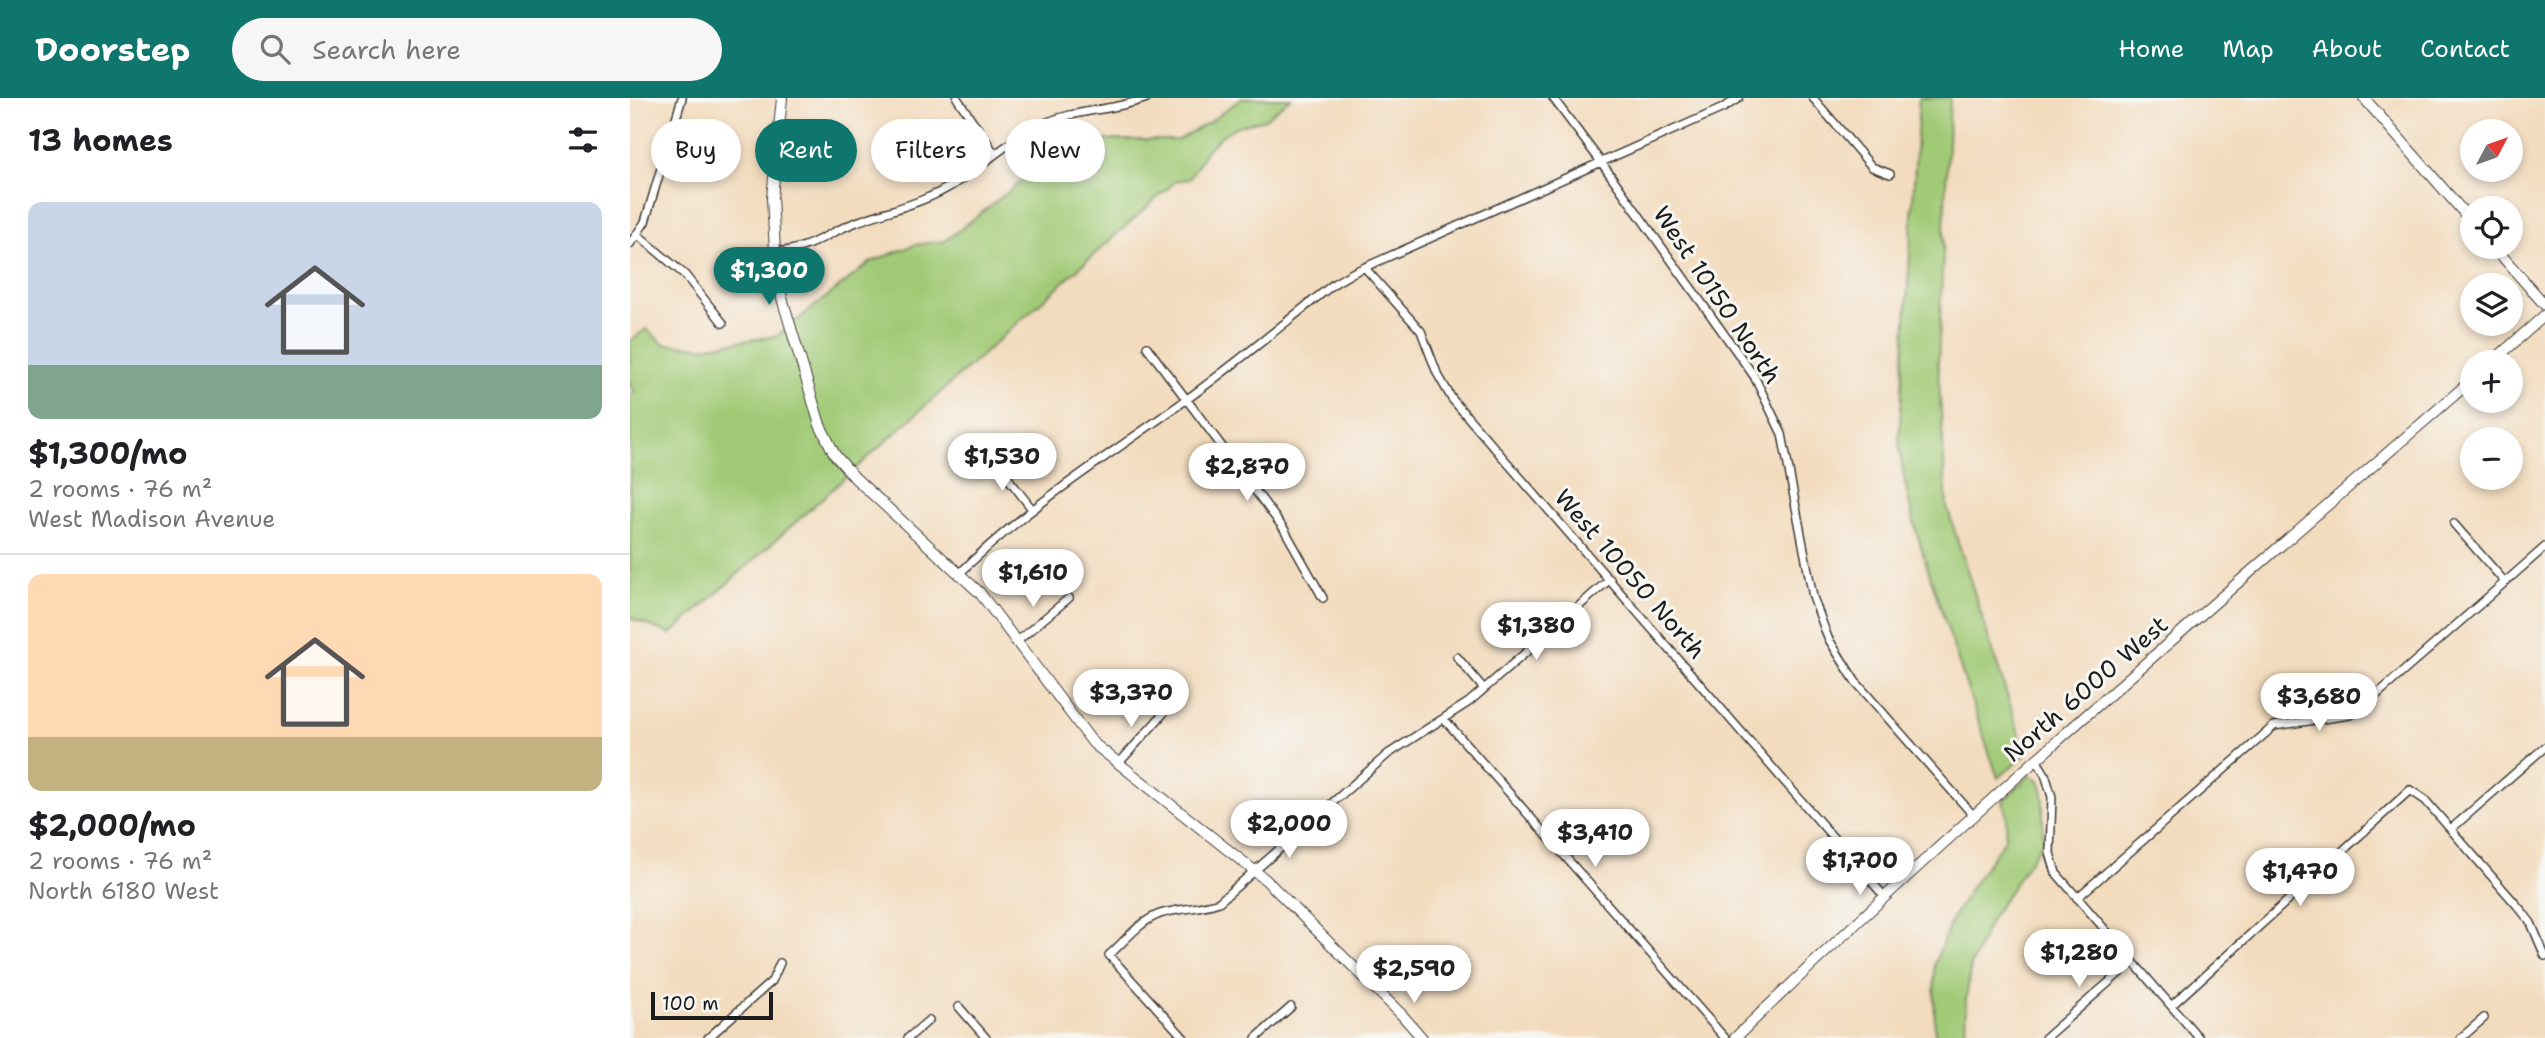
<!DOCTYPE html>
<meta charset="utf-8">
<style>
:root{--surface:#fff;--page:#f6f6f6;--text:#202124;--muted:#757577;--line:#e0e0e0;--accent:#0f766e}
body{margin:0;font-family:"Shantell Sans",sans-serif;background:var(--page);color:var(--text);height:100vh;display:flex;flex-direction:column;font-size:26px;white-space:nowrap}
*{box-sizing:border-box;margin:0}
p{font-size:23px;color:var(--muted)}
.icon{flex:none;width:38px;height:38px;fill:none;stroke:currentColor;stroke-width:2;stroke-linecap:round;stroke-linejoin:round}
.map{position:relative;flex:1;overflow:hidden}
.sheet{display:flex;flex-direction:column;background:var(--surface);width:630px}
.sheet>*{flex:none}
.top-card{position:absolute;left:21px;top:21px;width:665px;height:63px;display:flex;gap:14px}
.needle{width:46px;rotate:49deg}
.fabs{position:absolute;left:1830px;top:21px;display:grid;gap:14px}
.fabs a{display:grid;place-items:center;width:63px;height:63px;border-radius:50%;background:var(--surface);box-shadow:0 4px 10px #0003;font-size:35px}
.scale{position:absolute;left:21px;bottom:18px;width:122px;box-sizing:border-box;padding-left:7px;border:4px solid #1c1c1c;border-top:0;font-size:19px;line-height:24px;white-space:nowrap;color:#1c1c1c;-webkit-text-stroke:5px #f6f6f2;paint-order:stroke}
.price{position:absolute;translate:-50% -60px;padding:0 16px;border-radius:24px;background:#fff;color:#222;font-size:23px;line-height:46px;filter:drop-shadow(0 2px 4px #0008)}
.price::after{content:'';position:absolute;left:50%;top:42px;width:21px;height:16px;margin-left:-10px;background:inherit;clip-path:polygon(0 0,100% 0,50% 100%)}
.price.current{background:var(--accent);color:#fff}
ul{padding:0;list-style:none}
li{display:grid;align-content:center;gap:14px;height:371px;padding:0 28px}
li+li{border-top:2px solid var(--line)}
li span{display:grid;place-items:center;height:217px;border-radius:14px;color:#555}
li>.icon{margin-inline-start:auto}
span .icon{width:126px;height:126px;fill:#fffc;stroke-width:1}
li b{font-size:30px}
h2{display:flex;justify-content:space-between;align-items:center;height:84px;padding:0 28px;font-size:30px}
.chip{padding:0 24px;border-radius:32px;background:var(--surface);box-shadow:0 4px 10px #0003;font-size:24px;line-height:63px}
.chip.current{background:var(--accent);color:#fff}
header{display:flex;align-items:center;gap:42px;box-sizing:border-box;height:98px;padding:0 35px;background:var(--accent);color:#fff}
header strong{font-size:33px}
nav{display:flex;gap:38px;margin-inline-start:auto;font-size:24px}
.search{width:490px;height:63px;background:var(--page);display:flex;align-items:center;gap:18px;box-sizing:border-box;padding:0 24px;border-radius:38px;color:var(--muted);font-size:26px}
main{display:flex;flex:1;min-height:0}
.map>svg:first-child{display:block}
.green{fill:#a1ca76;stroke:#5e7349;stroke-width:2}
.lines{fill:none;stroke-linecap:round;stroke-linejoin:round}
.street-casing{stroke:#3c3934;stroke-width:10}
.secondary-casing{stroke:#3c3934;stroke-width:12}
.street{stroke:#fff;stroke-width:7}
.secondary{stroke:#fff;stroke-width:10}
.labels{text-anchor:middle;stroke-width:6;stroke-linejoin:round;paint-order:stroke}
.street-label{font-size:24px;fill:#1c1c1c;stroke:#f6f6f2}
</style>
<header>
<strong>Doorstep</strong>
<div class="search"><svg class="icon" aria-label="search" viewBox="0 0 24 24"><circle cx="10" cy="10" r="6"/><path d="M15 15l6 6"/></svg>Search here</div>
<nav><a>Home</a><a>Map</a><a>About</a><a>Contact</a></nav>
</header>
<main>
<section class="sheet">
<h2>13 homes<svg class="icon" aria-label="filters" viewBox="0 0 24 24"><path d="M4 7h16M4 17h16"/><circle cx="9" cy="7" r="2"/><circle cx="15" cy="17" r="2"/></svg></h2>
<ul>
<li><span style="background:linear-gradient(#c9d6e8 75%,#7fa58c 0)"><svg class="icon" aria-label="home" viewBox="0 0 24 24"><path d="M3 11l9-7 9 7M6 9v11h12V9"/></svg></span><div><b>$1,300/mo</b><p>2 rooms · 76 m²</p><p>West Madison Avenue</p></div></li>
<li><span style="background:linear-gradient(#ffd9b3 75%,#c2b280 0)"><svg class="icon" aria-label="home" viewBox="0 0 24 24"><path d="M3 11l9-7 9 7M6 9v11h12V9"/></svg></span><div><b>$2,000/mo</b><p>2 rooms · 76 m²</p><p>North 6180 West</p></div></li>
</ul>
</section>
<div class="map">
<svg width="1915" height="940" viewBox="0 0 1915 940">
<rect width="100%" height="100%" fill="#f6f6f2"/>
<filter id="ink" filterUnits="userSpaceOnUse"><feTurbulence type="fractalNoise" baseFrequency=".0143" numOctaves="2"/><feDisplacementMap in="SourceGraphic" scale="14" xChannelSelector="R" yChannelSelector="G"/><feConvolveMatrix kernelMatrix="1 2 1 2 8 2 1 2 1" color-interpolation-filters="sRGB"/></filter>
<filter id="wash" filterUnits="userSpaceOnUse"><feTurbulence type="fractalNoise" baseFrequency=".00686" numOctaves="4" result="noise"/><feDisplacementMap in="SourceGraphic" scale="28" xChannelSelector="R" yChannelSelector="G"/><feGaussianBlur stdDeviation="1.57" result="paint"/><feColorMatrix in="noise" values="0 0 0 0 0 0 0 0 0 0 0 0 0 0 0 0 0 1.4 0 .05"/><feComposite in="paint" operator="in"/></filter>
<g filter="url(#wash)">
<rect width="100%" height="100%" fill="#f3dbbd"/>
<!-- green -->
<path class="green" d="M612,0h49l-26,21 -30,8 -15,10 -13,13 -18,29 -13,2 -505,453 -41,-16v-222l5,-4 -5,-5v-46l16,-12 18,15 38,3 75,-11 94,-74 43,-17 31,-4 121,-94 22,-7h90l33,-19z
M1289,0h31l-12,265 9,144 79,248 -28,23c-20,-57 -39,-114 -58,-172 -18,-54 -36,-109 -41,-166z
M1400,677l9,5 4,12v49l-52,78 -20,46 -5,35 -1,38h-30l-1,-73 18,-46 20,-33 33,-47 2,-21 -4,-17z"/>
</g>
<g filter="url(#ink)">
<g class="lines">
<defs>
<path id="street" d="M327,0l38,56
M923,0l48,64 153,214 28,58 31,163 15,41 27,43 118,134
M1183,0l59,69 18,7
M8,137l47,40 38,48
M0,146l15,-22 37,-124
M144,154c36,-2 49,-17 80,-29 34,-13 69,-19 100,-39 30,-19 56,-45 89,-60 33,-15 70,-13 104,-26
M735,170l56,63 16,42 15,26 432,497
M517,249l137,182 39,69
M364,362l38,49
M1824,426l50,57
M329,476c67,-67 148,-117 224,-172 52,-37 101,-79 152,-119l19,-11 369,-164 16,-10
M386,544l53,-44
M827,559l27,32
M814,621l281,319
M1407,663l8,13 7,23 -2,56 6,20 143,165
M489,665l44,-49
M1821,731l94,-82
M1447,800l197,-172 76,-11 14,-9 181,-159
M749,895l38,-38
M1541,908l239,-216 15,10 96,110 10,13 14,33
M329,909l27,31
M78,940l64,-57 8,-18
M278,940l21,-18
M554,940l-75,-83c15,-13 31,-34 51,-41 19,-6 39,-5 59,-12l169,-148 81,-52 141,-123
M626,940l35,-31
M1415,940l87,-76
M1831,940l23,-20"/>
<path id="secondary" d="M152,0l-10,100 4,71 6,29 38,127 15,30 20,23 125,115 113,150 173,137 136,135 20,23
M1734,0l109,125
M1864,149l51,58
M1862,264l53,-47
M1105,940c237,-229 489,-443 738,-659"/>
</defs>
<!-- street casing -->
<use href="#street" class="street-casing"/>
<!-- secondary casing -->
<use href="#secondary" class="secondary-casing"/>
<!-- street -->
<use href="#street" class="street"/>
<!-- secondary -->
<use href="#secondary" class="secondary"/>
</g>
</g>
<g class="labels">
<!-- street labels -->
<g class="street-label">
<text transform="translate(1087 197) rotate(56)" y="8">West 10150 North</text>
<text transform="translate(1000 476) rotate(49)" y="8">West 10050 North</text>
<text transform="translate(1456 591) rotate(-41)" y="8">North 6000 West</text>
</g>
</g>
</svg>
<div class="fabs">
<a><svg class="needle" viewBox="-14 -14 28 28"><path d="M0-13l5 13h-10z" fill="#e53935"/><path d="M0 13l5-13h-10z" fill="#757577"/></svg></a>
<a><svg class="icon" aria-label="locate" viewBox="0 0 24 24"><circle cx="12" cy="12" r="6"/><path d="M12 2v4M12 18v4M2 12h4M18 12h4"/></svg></a>
<a><svg class="icon" aria-label="layers" viewBox="0 0 24 24"><path d="M12 4l9 5-9 5-9-5zM3 14l9 5 9-5"/></svg></a>
<a>+</a>
<a>−</a>
</div>
<div class="scale">100 m</div>
<b class="price current" style="left:139px;top:209px">$1,300</b>
<b class="price" style="left:372px;top:395px">$1,530</b>
<b class="price" style="left:617px;top:405px">$2,870</b>
<b class="price" style="left:403px;top:511px">$1,610</b>
<b class="price" style="left:906px;top:564px">$1,380</b>
<b class="price" style="left:501px;top:631px">$3,370</b>
<b class="price" style="left:1689px;top:635px">$3,680</b>
<b class="price" style="left:659px;top:762px">$2,000</b>
<b class="price" style="left:965px;top:771px">$3,410</b>
<b class="price" style="left:1230px;top:799px">$1,700</b>
<b class="price" style="left:1670px;top:810px">$1,470</b>
<b class="price" style="left:1449px;top:891px">$1,280</b>
<b class="price" style="left:784px;top:907px">$2,590</b>
<div class="top-card">
<a class="chip">Buy</a>
<a class="chip current">Rent</a>
<a class="chip">Filters</a>
<a class="chip">New</a>
</div>
</div>
</main>
